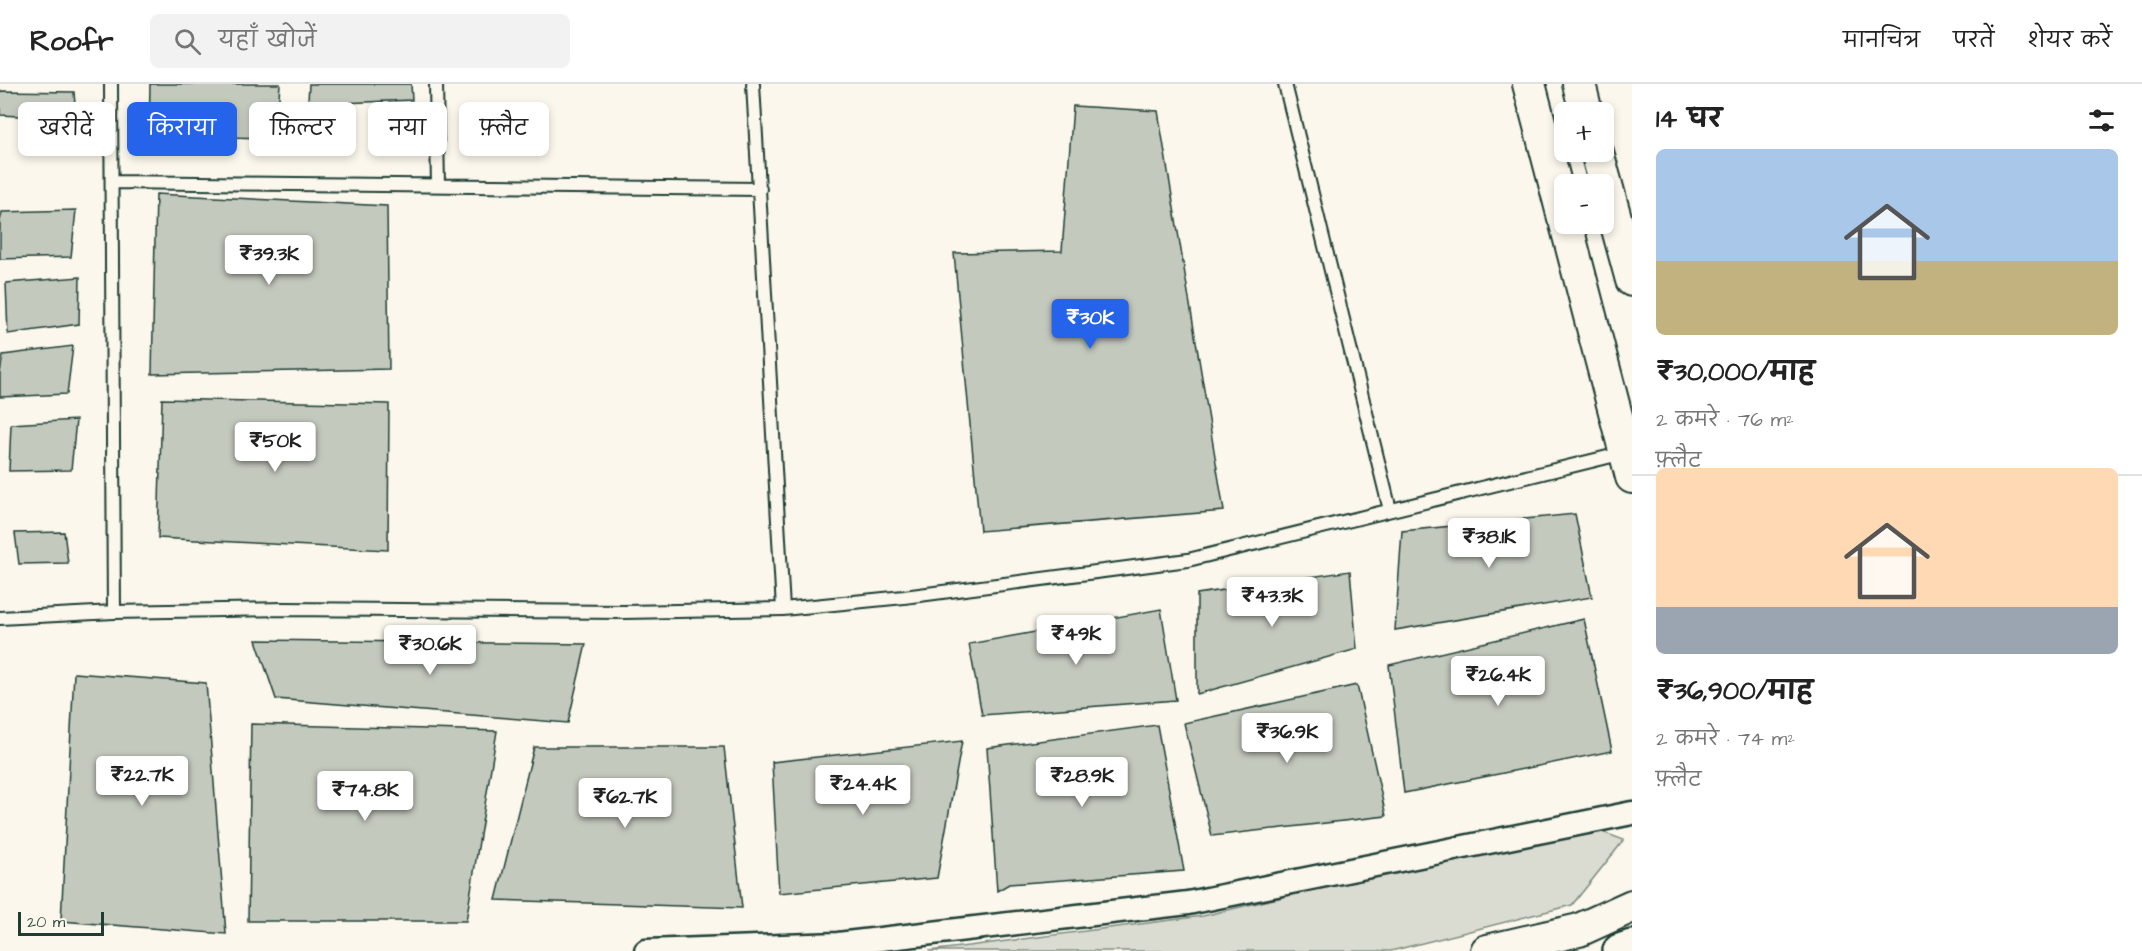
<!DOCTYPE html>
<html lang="hi">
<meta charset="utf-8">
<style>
:root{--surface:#fff;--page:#f2f2f2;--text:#222;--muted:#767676;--line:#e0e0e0;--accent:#2563eb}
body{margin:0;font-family:"Architects Daughter","Playpen Sans Deva",sans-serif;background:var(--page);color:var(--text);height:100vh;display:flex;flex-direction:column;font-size:22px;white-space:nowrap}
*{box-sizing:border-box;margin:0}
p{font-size:20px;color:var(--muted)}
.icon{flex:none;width:33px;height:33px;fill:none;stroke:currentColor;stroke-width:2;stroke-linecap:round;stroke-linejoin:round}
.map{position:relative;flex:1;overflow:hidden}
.details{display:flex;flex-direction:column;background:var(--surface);width:510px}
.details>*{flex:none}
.hud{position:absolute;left:18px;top:18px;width:570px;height:54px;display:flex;gap:12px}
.controls{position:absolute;left:1554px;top:18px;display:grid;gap:12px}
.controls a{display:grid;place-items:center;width:60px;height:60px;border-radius:9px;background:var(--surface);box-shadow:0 3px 9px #0003;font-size:30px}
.scale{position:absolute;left:18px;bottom:15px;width:86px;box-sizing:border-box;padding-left:6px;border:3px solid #1f3d34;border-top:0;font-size:16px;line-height:21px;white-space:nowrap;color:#1f3d34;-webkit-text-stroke:4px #fbf7ec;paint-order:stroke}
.price{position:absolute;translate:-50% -51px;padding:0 14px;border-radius:6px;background:#fff;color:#222;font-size:20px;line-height:39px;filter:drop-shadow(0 2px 3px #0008)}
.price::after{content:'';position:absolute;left:50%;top:36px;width:18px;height:14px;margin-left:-9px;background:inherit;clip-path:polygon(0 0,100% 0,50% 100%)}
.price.on{background:var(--accent);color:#fff}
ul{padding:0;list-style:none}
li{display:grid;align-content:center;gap:12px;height:318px;padding:0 24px}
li+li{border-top:2px solid var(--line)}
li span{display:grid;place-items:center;height:186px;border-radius:9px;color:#555}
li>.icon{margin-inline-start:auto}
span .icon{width:108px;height:108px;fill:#fffc;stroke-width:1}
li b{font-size:26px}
h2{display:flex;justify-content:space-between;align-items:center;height:72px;padding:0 24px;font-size:26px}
.chip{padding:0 21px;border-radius:9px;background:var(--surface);box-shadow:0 3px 9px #0003;font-size:21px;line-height:54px}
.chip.on{background:var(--accent);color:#fff}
header{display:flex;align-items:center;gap:36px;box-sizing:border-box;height:84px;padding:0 30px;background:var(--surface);border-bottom:2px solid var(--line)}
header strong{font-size:28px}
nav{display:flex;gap:33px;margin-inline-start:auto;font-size:21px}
.search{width:420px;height:54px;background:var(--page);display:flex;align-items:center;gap:15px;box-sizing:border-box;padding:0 21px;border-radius:9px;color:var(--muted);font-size:22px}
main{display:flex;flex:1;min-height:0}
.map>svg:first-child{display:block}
.green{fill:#dbdcd1;stroke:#7d8c82;stroke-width:1.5}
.building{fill:#c4c9be;stroke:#1f3d34;stroke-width:1.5}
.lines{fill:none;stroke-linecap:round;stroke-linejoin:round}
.lane-casing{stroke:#1f3d34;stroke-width:16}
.street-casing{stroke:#1f3d34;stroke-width:27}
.secondary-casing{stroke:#1f3d34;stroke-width:36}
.primary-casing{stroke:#1f3d34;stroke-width:38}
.lane{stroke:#fbf7ec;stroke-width:12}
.street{stroke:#fbf7ec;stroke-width:22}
.secondary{stroke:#fbf7ec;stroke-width:32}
.primary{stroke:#fbf7ec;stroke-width:33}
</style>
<header>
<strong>Roofr</strong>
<div class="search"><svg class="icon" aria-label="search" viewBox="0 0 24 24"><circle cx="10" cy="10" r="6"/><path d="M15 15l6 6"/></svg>यहाँ खोजें</div>
<nav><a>मानचित्र</a><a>परतें</a><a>शेयर करें</a></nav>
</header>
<main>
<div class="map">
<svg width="1632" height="867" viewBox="0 0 1632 867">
<rect width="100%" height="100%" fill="#fbf7ec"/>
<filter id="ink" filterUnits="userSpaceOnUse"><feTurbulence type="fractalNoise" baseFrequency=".0167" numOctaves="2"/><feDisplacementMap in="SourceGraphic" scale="12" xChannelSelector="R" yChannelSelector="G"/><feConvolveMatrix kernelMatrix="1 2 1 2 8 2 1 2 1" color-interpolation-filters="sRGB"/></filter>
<g filter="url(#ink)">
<!-- green -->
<path class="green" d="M1583,741l41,15 -52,65 -181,46h-462l274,-35z"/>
<!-- building -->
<path class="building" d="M150,0h130l-4,54 -127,-2z
M309,0h102l1,16 -70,3 -12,36 -24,-4z
M0,7l74,1 2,27 -76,-4z
M1073,22l85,5 66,400 -244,20 -26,-278 108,-2z
M156,110l231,12 2,163 -237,5z
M76,126l-5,47 -71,2v-38l2,-9z
M80,193l-1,47 -71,10 -2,-51z
M73,262l-6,48 -67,3v-24l3,-18z
M162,315l227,5 -1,146 -230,-12z
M76,336l-5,50 -62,1 2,-47z
M1575,430l17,83 -197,33 7,-99z
M64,448l4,31 -49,1 -4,-31z
M1350,487l7,78 -160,45v-100z
M1161,525l15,91 -194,15 -13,-71z
M1584,535l28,132 -208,42 -15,-128z
M256,556l330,4 -18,79 -292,-24z
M74,589l132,10 20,251 -165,-13z
M1357,601l29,131 -174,20 -28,-113z
M251,640l246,7 -31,190h-218z
M1157,641l27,146 -175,13 -12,7 -10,-143z
M962,657l-25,137 -158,15 -7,-131z
M534,663h190l18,161 -246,-8z"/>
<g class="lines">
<defs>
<path id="lane" d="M111,0l3,528
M436,0l2,101
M753,0l30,525
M1285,0l105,426
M112,98l648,7
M0,534l114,-6 170,-3 340,3 159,-3 121,-12 284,-37 436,-107"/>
<path id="street" d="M646,867l192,-7 350,-41 444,-90"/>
<path id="secondary" d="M1529,0l35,134
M1579,0l7,28
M1597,68l35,128
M1566,140l66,253
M1487,867l92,-21 53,-24"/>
<path id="primary" d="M1620,867l12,-4"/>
</defs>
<!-- lane casing -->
<use href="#lane" class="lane-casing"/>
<!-- street casing -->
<use href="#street" class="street-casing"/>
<!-- secondary casing -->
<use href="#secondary" class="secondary-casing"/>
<!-- primary casing -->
<use href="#primary" class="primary-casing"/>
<!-- lane -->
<use href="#lane" class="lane"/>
<!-- street -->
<use href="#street" class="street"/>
<!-- secondary -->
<use href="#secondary" class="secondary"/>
<!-- primary -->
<use href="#primary" class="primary"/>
</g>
</g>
</svg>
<div class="controls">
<a>+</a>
<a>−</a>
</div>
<div class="scale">20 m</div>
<b class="price" style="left:269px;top:202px">₹39.3K</b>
<b class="price on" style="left:1090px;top:266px">₹30K</b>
<b class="price" style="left:275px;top:389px">₹50K</b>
<b class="price" style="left:1489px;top:485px">₹38.1K</b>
<b class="price" style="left:1272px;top:544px">₹43.3K</b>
<b class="price" style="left:1076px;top:582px">₹49K</b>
<b class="price" style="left:430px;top:592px">₹30.6K</b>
<b class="price" style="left:1498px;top:623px">₹26.4K</b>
<b class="price" style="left:1287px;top:680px">₹36.9K</b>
<b class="price" style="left:142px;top:723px">₹22.7K</b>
<b class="price" style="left:1082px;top:724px">₹28.9K</b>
<b class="price" style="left:863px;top:732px">₹24.4K</b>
<b class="price" style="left:365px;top:738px">₹74.8K</b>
<b class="price" style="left:625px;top:745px">₹62.7K</b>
<div class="hud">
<a class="chip">खरीदें</a>
<a class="chip on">किराया</a>
<a class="chip">फ़िल्टर</a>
<a class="chip">नया</a>
<a class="chip">फ़्लैट</a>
</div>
</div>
<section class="details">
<h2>14 घर<svg class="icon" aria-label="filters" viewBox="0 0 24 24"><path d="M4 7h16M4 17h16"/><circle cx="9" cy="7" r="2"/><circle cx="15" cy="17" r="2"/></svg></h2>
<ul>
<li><span style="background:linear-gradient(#a9c7e8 60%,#c2b280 0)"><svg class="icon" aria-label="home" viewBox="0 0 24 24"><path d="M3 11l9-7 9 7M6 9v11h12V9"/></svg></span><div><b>₹30,000/माह</b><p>2 कमरे · 76 m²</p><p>फ़्लैट</p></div></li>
<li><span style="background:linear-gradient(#ffd9b3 75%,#9aa5b1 0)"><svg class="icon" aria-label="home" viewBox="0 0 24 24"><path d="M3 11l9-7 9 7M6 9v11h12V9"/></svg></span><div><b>₹36,900/माह</b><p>2 कमरे · 74 m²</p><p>फ़्लैट</p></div></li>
</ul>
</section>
</main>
